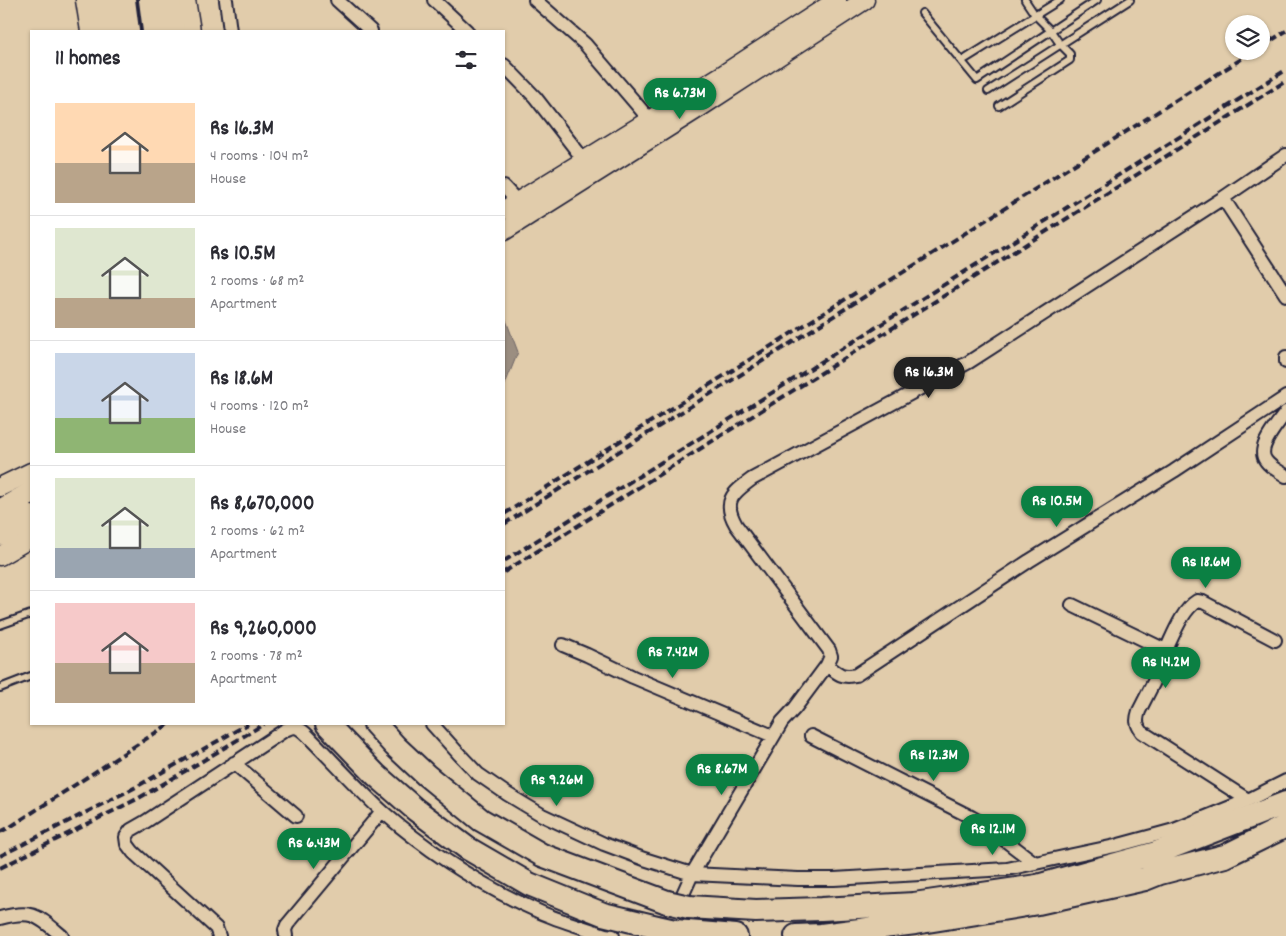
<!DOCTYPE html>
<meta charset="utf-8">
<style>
:root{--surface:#fff;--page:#f2f2f3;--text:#2b2b33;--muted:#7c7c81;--line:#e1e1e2;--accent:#0b8043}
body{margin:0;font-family:Dekko,sans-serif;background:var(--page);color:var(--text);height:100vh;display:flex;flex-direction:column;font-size:19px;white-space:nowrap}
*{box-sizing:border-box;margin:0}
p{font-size:16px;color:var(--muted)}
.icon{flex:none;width:28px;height:28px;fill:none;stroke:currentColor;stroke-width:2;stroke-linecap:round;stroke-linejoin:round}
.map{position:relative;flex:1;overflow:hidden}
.drawer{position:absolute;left:30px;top:30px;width:475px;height:695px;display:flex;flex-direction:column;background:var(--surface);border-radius:0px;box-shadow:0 1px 4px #0004}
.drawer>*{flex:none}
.fabs{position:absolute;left:1225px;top:15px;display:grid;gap:10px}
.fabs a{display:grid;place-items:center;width:45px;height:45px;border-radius:50%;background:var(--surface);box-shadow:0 1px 4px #0004;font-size:25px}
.price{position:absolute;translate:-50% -42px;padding:0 11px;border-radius:18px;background:var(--accent);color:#fff;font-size:16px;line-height:32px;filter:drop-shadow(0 1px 2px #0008)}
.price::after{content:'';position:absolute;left:50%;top:30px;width:15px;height:11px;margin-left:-8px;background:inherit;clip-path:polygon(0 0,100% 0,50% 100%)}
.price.selected{background:#222;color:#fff}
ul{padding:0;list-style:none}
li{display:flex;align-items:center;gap:15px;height:125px;padding:0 25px}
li+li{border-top:1px solid var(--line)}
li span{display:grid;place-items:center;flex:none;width:140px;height:100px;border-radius:0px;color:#555}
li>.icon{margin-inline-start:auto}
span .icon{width:60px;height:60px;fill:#fffc;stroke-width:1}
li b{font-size:21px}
h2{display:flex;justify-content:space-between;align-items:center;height:60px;padding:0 25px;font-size:21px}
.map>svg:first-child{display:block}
.water{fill:#9b8e81;stroke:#6b6365}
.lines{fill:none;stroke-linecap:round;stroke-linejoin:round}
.lane-casing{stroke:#22223b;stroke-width:10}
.street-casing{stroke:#22223b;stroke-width:16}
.secondary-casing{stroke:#22223b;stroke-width:21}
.highway-casing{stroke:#22223b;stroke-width:26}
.lane{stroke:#e1ccab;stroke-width:6}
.street{stroke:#e1ccab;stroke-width:12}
.secondary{stroke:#e1ccab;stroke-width:18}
.highway{stroke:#e1ccab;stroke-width:22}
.rail{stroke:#22223b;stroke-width:4;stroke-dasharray:8 4;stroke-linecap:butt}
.highway-bridge-casing{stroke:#22223b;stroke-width:26;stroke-linecap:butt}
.highway-bridge{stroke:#e1ccab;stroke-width:22}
</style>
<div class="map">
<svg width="1286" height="936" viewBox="0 0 1286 936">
<rect width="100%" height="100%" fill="#e1ccab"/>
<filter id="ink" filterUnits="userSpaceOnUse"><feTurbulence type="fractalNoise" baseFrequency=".02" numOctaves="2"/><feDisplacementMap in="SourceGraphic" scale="10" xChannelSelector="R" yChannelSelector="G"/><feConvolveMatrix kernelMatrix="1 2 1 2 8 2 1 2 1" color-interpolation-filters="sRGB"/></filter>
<g filter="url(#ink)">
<!-- water -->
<path class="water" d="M504,315l14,37 -14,35z"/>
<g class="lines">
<defs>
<path id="lane" d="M922,13l55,67 120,-80
M962,61l98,-61
M988,91l142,-91
M999,106l71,-46v-6l-10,-10 -9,-13 -16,-16 -10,-15
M0,625l31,-11
M0,688l31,-12"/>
<path id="street" d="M226,0l4,31
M337,0l34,31
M434,0l33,31
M535,0l50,44 65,76
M504,65l31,32 49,63
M504,187l13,14
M1223,198l63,97
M1286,357v5
M1286,412c-8,12 -31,36 -20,49 5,7 13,10 20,15
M1072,605l89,43c6,6 5,10 2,16l-24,47c-3,9 -3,13 3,21l106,68
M563,645l24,10 46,22 140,59
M1165,652c8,-16 17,-42 32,-51l6,1 72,38
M827,665c11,9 15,13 29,10l173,-114 145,-90 112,-74
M432,724l26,29 20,21 29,20 35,21 62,29 40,15 48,15 106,5h36l173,-10 108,-23 59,-16 74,-30 38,-19
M811,736l160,81 14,8 50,38
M234,763l62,53
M0,918c33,-9 38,-2 62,18
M665,934l27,-60 90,-152 13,-14 32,-43 4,-9 -2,-6 -93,-125c-14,-24 -3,-32 16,-46l217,-117 254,-164 63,-43
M219,936l-3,-8 -83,-76 -6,-8 -1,-7 5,-7 14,-8 140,-92c9,-4 12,-4 20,3 26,26 51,54 78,79 47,41 100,75 157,100 20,9 43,15 65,23l8,1
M286,936l-1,-6 2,-5 95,-114"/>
<path id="secondary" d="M85,0l5,31
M186,0l5,31
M504,210l215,-133 118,-77
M504,231l195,-123 166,-108
M0,487l31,-15
M0,556l31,-18"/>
<path id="highway" d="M103,0l4,31
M124,0l4,31
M150,0l4,31
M169,0l4,31
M0,511l31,-18
M0,534l15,-7 16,-10
M327,724l49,51 40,35 51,38 62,36 74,30 54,13
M375,724l20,22 31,29 55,45 61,35 125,47
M689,907l67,4 65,-2 93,-5 123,-18 119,-33 130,-50
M675,931l61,5
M796,936l25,-1 94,-12 123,-20 107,-24 15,-6 65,-17 61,-30"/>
</defs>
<!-- lane casing -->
<use href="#lane" class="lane-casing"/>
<!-- street casing -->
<use href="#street" class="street-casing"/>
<!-- secondary casing -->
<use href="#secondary" class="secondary-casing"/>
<!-- highway casing -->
<use href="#highway" class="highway-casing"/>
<!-- lane -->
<use href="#lane" class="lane"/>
<!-- street -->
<use href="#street" class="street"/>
<!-- secondary -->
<use href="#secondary" class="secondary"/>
<!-- highway -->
<use href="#highway" class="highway"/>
<!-- rail -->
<path class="rail" d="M1261,47l25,-16
M504,514l353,-222
M504,524l750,-473
M504,561l782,-491
M504,572l782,-491
M0,832l10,-5 159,-103
M0,856l136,-69 112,-63
M0,868l139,-70 65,-38 60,-36"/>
<defs>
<path id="highway-bridge" d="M667,902l22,5
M657,927l18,4"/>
</defs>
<!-- highway-bridge casing -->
<use href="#highway-bridge" class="highway-bridge-casing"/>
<!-- highway-bridge -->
<use href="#highway-bridge" class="highway-bridge"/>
</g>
</g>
</svg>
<div class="fabs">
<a><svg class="icon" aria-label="layers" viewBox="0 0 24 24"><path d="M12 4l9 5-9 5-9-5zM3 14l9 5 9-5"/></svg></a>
</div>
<b class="price" style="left:680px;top:120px">Rs 6.73M</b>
<b class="price selected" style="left:929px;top:399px">Rs 16.3M</b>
<b class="price" style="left:1057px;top:528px">Rs 10.5M</b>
<b class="price" style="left:1206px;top:589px">Rs 18.6M</b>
<b class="price" style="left:673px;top:679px">Rs 7.42M</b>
<b class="price" style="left:1166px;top:689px">Rs 14.2M</b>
<b class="price" style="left:934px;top:782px">Rs 12.3M</b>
<b class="price" style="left:722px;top:796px">Rs 8.67M</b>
<b class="price" style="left:557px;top:807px">Rs 9.26M</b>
<b class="price" style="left:993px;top:856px">Rs 12.1M</b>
<b class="price" style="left:314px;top:870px">Rs 6.43M</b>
<section class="drawer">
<h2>11 homes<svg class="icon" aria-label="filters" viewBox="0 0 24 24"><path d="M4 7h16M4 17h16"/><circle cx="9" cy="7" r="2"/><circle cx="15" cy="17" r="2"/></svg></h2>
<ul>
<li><span style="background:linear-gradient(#ffd9b3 60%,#b9a48a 0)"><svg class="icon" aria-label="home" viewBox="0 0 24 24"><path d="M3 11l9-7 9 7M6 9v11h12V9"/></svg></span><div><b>Rs 16.3M</b><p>4 rooms · 104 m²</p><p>House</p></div></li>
<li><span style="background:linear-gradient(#dfe7d0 70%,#b9a48a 0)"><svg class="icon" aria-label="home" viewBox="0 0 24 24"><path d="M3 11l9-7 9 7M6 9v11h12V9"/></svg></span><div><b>Rs 10.5M</b><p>2 rooms · 68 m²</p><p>Apartment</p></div></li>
<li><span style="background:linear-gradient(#c9d6e8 65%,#8fb573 0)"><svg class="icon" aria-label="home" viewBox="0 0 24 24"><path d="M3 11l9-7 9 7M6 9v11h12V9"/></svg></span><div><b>Rs 18.6M</b><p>4 rooms · 120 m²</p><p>House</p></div></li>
<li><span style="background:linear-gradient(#dfe7d0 70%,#9aa5b1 0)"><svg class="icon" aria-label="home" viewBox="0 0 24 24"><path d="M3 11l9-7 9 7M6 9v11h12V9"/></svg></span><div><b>Rs 8,670,000</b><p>2 rooms · 62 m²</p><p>Apartment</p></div></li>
<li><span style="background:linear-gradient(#f6c9c9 60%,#b9a48a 0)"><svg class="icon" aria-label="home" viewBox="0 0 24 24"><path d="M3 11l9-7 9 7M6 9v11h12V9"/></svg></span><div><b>Rs 9,260,000</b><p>2 rooms · 78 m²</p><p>Apartment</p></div></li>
</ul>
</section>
</div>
